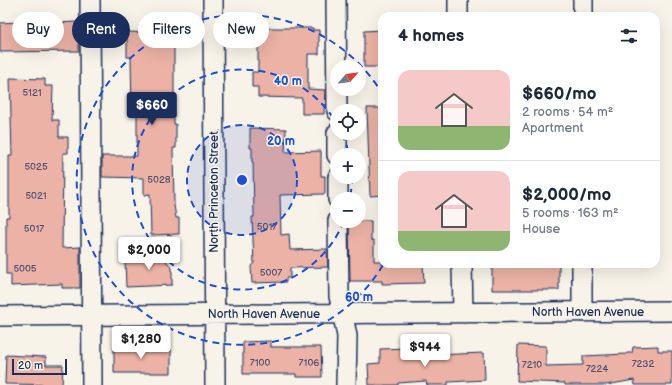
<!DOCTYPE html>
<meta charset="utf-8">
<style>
:root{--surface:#fff;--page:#f2f2f3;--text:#1f2937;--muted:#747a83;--line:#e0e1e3;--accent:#1b2f5e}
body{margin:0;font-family:"Balsamiq Sans",sans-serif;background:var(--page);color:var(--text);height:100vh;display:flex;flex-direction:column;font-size:15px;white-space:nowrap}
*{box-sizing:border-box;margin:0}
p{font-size:13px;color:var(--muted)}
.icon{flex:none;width:22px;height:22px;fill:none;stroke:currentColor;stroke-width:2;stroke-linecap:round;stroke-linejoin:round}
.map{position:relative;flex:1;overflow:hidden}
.panel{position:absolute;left:378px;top:12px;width:282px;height:256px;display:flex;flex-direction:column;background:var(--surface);border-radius:12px;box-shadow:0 4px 16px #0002}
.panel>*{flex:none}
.banner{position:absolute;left:12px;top:12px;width:306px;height:36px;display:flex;gap:8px}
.needle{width:26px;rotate:62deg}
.tools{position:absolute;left:330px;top:60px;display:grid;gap:8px}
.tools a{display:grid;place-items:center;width:36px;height:36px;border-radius:50%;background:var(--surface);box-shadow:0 4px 16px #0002;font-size:20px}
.scale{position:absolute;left:12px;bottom:10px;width:55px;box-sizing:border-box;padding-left:4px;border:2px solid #1b2f5e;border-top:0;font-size:11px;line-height:14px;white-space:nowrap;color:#1b2f5e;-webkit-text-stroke:3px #f7f3e8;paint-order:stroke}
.price{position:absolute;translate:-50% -34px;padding:0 9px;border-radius:4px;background:#fff;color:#222;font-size:13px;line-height:26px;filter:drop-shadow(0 1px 2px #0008)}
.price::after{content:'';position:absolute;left:50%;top:24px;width:12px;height:9px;margin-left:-6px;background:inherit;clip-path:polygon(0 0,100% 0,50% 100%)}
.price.active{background:var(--accent);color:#fff}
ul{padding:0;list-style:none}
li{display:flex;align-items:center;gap:12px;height:100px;padding:0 20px}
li+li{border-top:1px solid var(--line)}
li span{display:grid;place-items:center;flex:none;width:112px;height:80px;border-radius:12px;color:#555}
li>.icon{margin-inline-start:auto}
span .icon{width:48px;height:48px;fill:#fffc;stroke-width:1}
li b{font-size:17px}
h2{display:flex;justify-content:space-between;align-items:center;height:48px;padding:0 20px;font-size:17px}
.tag{padding:0 14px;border-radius:18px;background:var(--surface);box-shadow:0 4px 16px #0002;font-size:14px;line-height:36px}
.tag.active{background:var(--accent);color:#fff}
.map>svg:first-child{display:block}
.building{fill:#ebb2a5;stroke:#1b2f5e}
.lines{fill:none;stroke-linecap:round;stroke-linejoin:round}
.minor-casing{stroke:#1b2f5e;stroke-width:22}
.minor{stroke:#f7f3e8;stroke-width:19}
.ring{fill:none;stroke:#1d4ed8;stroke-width:2;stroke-dasharray:7 5}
.labels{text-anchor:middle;stroke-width:3;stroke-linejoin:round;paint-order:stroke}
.number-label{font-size:10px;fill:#4f5070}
.street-label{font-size:12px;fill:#1b2f5e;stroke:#f7f3e8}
.centre{fill:#1d4ed8;stroke:#f7f3e8;stroke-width:2}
.ring-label{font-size:12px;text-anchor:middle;font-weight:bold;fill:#1d4ed8;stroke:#f7f3e8;stroke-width:3;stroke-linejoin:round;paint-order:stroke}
</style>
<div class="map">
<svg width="672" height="385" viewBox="0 0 672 385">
<rect width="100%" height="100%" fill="#f7f3e8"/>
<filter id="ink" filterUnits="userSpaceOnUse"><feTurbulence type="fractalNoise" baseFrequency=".025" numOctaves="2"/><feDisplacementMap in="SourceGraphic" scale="8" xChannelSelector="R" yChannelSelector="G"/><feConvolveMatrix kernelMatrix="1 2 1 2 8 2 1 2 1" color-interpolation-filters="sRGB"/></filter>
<g filter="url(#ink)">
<!-- building -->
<path class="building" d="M19,22v4l35,-1v-2l25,-1v29l-79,1v-29z
M265,28h48v2h6v24h-11v35l17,1 -1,24h-22v-16l-44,-1v-10h-6v-15h6v-42h7z
M156,30h18v94h2v24h-3l1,57 2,13h3v16l-28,1 -1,-41 -6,1v-17l-42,-1v-21h35v-42h-5l-1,-57h-4v-25l29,1z
M382,30v37h-18v-36z
M10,78l35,1v7h8l-1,34h7v17h9v16h-5l-1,95 18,-1v41h-18v-4l-51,2v-12h-5v-57h3v-61h3z
M367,108h15v87l-12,1z
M250,128l36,1 -1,23 36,-1v25h4v18l-45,1 1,40 8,-1 1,16 37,-1 1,18 -38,1v10h-4v4l-34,1 -1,-17 3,-3 -2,-46h2l-1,-55h-1v-14h-2z
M349,221h22v19h3v21h8v3h41l1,19 -42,1v-3h-32z
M151,243l21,25v17l-46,2 -1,-27 27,-1z
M492,264h67v26h-67z
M271,341v6h50l1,30h-26v-3h-53v-32z
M114,345h21v4h36v24h-57z
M518,345l28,1v20l37,-1v-9l44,-2v-1h5l1,-6 25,-1v5h14v34h-37l-1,-5 -28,5h-41v-2l-48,-2z
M409,348v8l75,-3 1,27 -37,2v3h-21l-1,-4 -28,2v2h-29l-1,-21 12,-1v-14z
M6,355l40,2v8h17l-1,20 -57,-1z"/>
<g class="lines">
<defs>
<path id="minor" d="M90,0l2,385
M213,0l2,385
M336,0l1,111
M458,0v16
M583,16v-16
M337,133v22
M338,177v22
M338,221l1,75 8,40 -1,49
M462,264l1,49
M582,312v-48
M0,316l672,-5"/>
</defs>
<!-- minor casing -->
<use href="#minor" class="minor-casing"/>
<!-- minor -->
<use href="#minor" class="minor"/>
</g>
</g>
<!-- distance rings -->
<circle cx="242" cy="180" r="55" fill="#1d4ed8" fill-opacity=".12"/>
<g class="ring">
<circle cx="242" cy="180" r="55"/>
<path d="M344 221A110 110 0 1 1 337 124M342 134A110 110 0 0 1 349 154M352 177A110 110 0 0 1 350 198"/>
<path d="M383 265A165 165 0 1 1 382 93"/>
</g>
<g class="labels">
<!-- number labels -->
<g class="number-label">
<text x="32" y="96">5121</text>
<text x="36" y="170">5025</text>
<text x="159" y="183">5028</text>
<text x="36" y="199">5021</text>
<text x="267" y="230">5017</text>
<text x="34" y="232">5017</text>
<text x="25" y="272">5005</text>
<text x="271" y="276">5007</text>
<text x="260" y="366">7100</text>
<text x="309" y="366">7106</text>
<text x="643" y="367">7232</text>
<text x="532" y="368">7210</text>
<text x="597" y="372">7224</text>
</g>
<!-- street labels -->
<g class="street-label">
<text transform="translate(214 192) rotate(-90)" y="4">North Princeton Street</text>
<text x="588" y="316">North Haven Avenue</text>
<text x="264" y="318">North Haven Avenue</text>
</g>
</g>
<circle cx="242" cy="180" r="6" class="centre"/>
<g class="ring-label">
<text x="288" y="85">40 m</text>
<text x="281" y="145">20 m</text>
<text x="359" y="301">60 m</text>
</g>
</svg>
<div class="tools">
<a><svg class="needle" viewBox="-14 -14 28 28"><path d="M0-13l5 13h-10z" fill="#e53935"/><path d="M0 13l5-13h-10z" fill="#747a83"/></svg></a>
<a><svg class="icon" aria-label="locate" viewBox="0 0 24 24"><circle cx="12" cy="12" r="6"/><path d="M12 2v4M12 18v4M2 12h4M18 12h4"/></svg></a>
<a>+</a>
<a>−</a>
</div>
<div class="scale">20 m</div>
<b class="price active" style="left:152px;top:126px">$660</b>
<b class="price" style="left:149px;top:271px">$2,000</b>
<b class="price" style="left:141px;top:360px">$1,280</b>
<b class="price" style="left:425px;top:368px">$944</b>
<div class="banner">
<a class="tag">Buy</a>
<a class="tag active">Rent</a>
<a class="tag">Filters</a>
<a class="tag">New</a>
</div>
<section class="panel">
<h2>4 homes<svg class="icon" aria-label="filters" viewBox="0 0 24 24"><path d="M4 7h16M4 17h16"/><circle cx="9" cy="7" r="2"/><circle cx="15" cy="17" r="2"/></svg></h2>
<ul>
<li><span style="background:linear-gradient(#f6c9c9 70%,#8fb573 0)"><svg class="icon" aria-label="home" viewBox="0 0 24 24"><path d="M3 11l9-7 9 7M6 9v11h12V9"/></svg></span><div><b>$660/mo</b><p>2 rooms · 54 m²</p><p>Apartment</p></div></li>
<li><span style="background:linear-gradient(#f6c9c9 75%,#8fb573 0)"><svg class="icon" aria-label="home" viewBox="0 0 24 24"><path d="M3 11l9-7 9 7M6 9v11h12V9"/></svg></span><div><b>$2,000/mo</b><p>5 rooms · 163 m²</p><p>House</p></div></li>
</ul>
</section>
</div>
